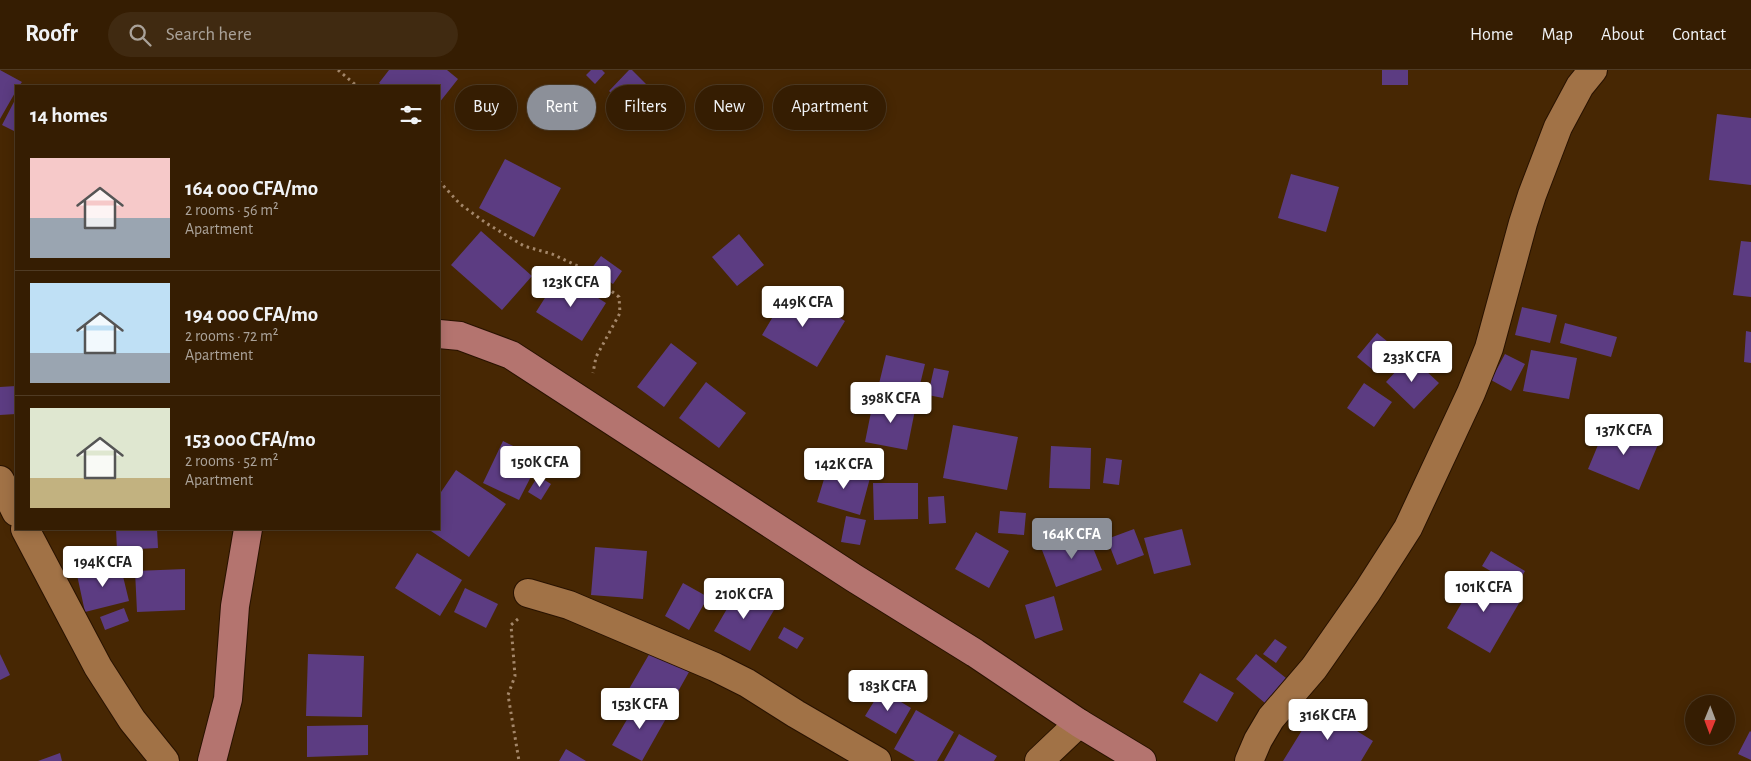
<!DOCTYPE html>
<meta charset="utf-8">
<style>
:root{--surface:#351d02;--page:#402a11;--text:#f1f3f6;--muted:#aaa299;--line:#4f3b24;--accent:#8c9099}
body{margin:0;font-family:"Alegreya Sans",sans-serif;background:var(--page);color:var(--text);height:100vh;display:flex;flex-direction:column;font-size:19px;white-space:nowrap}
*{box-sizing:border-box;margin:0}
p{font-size:16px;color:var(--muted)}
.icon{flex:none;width:28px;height:28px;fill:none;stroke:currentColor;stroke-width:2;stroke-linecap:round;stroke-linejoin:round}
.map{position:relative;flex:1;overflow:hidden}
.panel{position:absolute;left:15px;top:15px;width:425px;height:445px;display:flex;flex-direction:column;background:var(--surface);border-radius:0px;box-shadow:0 2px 12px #0003,0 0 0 1px var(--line)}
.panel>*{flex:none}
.top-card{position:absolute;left:455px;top:15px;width:475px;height:45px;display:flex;gap:10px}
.needle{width:32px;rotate:181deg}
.tools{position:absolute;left:1685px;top:625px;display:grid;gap:10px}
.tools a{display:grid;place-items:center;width:50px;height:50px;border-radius:50%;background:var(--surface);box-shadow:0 2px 12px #0003,0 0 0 1px var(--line);font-size:25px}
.price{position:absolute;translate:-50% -42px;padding:0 11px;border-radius:5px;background:#fff;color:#222;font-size:16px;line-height:32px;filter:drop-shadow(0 1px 2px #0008)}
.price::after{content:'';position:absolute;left:50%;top:30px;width:15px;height:11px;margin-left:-8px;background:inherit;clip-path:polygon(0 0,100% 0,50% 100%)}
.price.active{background:var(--accent);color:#fff}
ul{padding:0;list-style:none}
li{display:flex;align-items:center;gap:15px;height:125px;padding:0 15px}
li+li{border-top:1px solid var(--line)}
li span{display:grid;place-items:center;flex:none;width:140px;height:100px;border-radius:0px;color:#555}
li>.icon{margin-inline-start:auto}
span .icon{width:60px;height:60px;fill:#fffc;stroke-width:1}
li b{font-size:21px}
h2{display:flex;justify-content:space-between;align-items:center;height:60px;padding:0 15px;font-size:21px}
.chip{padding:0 18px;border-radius:22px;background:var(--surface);box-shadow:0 2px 12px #0003,0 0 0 1px var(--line);font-size:18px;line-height:45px}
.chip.active{background:var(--accent);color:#fff}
header{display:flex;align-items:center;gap:30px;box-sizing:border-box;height:70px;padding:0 25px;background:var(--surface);border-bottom:1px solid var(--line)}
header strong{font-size:24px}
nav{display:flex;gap:28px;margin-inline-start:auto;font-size:18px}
.search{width:350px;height:45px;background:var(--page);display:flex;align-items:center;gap:12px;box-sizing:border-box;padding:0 18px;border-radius:28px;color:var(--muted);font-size:19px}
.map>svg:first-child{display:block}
.building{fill:#5c3c82}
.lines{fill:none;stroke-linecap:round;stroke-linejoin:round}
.minor-casing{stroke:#281200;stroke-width:30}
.major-casing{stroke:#281200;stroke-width:30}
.path{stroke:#a4876a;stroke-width:3;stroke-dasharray:2.5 4;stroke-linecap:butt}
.minor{stroke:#a17246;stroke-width:28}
.major{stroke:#b4746f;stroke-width:28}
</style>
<header>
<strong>Roofr</strong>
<div class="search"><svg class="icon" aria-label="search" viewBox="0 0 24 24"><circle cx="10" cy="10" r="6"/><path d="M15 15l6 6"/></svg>Search here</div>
<nav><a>Home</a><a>Map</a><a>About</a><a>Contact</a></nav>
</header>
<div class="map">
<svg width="1751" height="691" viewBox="0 0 1751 691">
<rect width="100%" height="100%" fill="#472703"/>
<!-- building -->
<path class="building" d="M0,0l22,12 -3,4h-3v5l-16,28z
M389,0h58l11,9 -19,24v-17h-56l-4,-3z
M591,0h11l3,3 -10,11 -9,-9z
M629,0h3l22,22 -22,21 -23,-22z
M1382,0h26v15h-26z
M16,28v34l-14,-7z
M1717,44l34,4v67l-42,-5z
M505,89l56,29 -27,49 -55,-29z
M1291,104l48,13 -13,45 -48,-14z
M481,161l51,45 -30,34 -51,-45z
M739,164l25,31 -27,21 -25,-29z
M1741,171l10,1v55l-18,-2z
M601,186l21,15 -9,13 -22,-15z
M560,204l46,29 -24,38 -46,-29z
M790,218l55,33 -28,46 -55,-32z
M1522,237l35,8 -7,28 -35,-8z
M1565,253l52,14 -6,20 -51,-14z
M1746,261l5,1v31l-7,-1z
M1377,263l16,13 -20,24 -16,-13z
M671,273l26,20 -33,44 -27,-20z
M1531,280l46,8 -8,41 -46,-8z
M1505,284l20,10 -14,27 -20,-11z
M886,285l39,9 -9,37 -39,-9z
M1410,286l29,27 -25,26 -28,-27z
M934,298l15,3 -6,27 -15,-3z
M706,312l40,31 -27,35 -40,-30z
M1364,313l28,19 -18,25 -27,-19z
M16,316v28l-16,1v-28z
M874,327l42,8 -9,45 -42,-8z
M1608,351l51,21 -20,48 -51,-21z
M953,355l65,12 -11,53 -64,-12z
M503,371l37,18 -21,41 -36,-17z
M1051,376l40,2 -1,41 -41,-1z
M1106,388l16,2 -3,25 -16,-2z
M828,396l42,12 -10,37 -43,-13z
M456,400l50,34 -37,53 -41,-28h11v-34z
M538,406l13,8 -10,16 -13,-8z
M873,413h45v36l-44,1z
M944,426l2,27 -17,1 -1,-27z
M1000,441l26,2 -2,22 -26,-2z
M846,446l20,4 -6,25 -19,-3z
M116,459h41l1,19 -41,2z
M1134,459l10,26 -27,10 -10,-26z
M1182,459l9,36 -37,9 -10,-36z
M976,462l33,19 -20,37 -34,-19z
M1087,463l15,37 -46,17 -14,-37z
M595,477l52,4 -4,48 -52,-4z
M1491,481l34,20 -9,15 -34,-20z
M417,483l45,27 -22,36 -45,-28z
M120,494l9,37 -44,11 -8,-37z
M185,499v41l-48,2 -2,-41z
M1479,503l43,25 -32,55 -43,-25z
M683,513l25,14 -19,33 -24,-14z
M465,518l33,16 -12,24 -32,-16z
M738,520l36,20 -24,41 -36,-20z
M1054,526l9,34 -28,9 -10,-34z
M124,538l5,13 -24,9 -5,-13z
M784,557l20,11 -7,11 -19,-11z
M1275,569l12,8 -11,16 -13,-9z
M651,581l38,21 -22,39 -38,-22z
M0,584l10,21 -10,5z
M308,584l56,2 -2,61 -56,-1z
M1256,584l30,24 -21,25 -29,-24z
M1200,603l34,20 -17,29 -34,-20z
M881,620l30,18 -15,26 -31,-18z
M639,629l29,16 -26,46 -30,-16z
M1317,636l56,35 -12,20h-78z
M916,640l38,22 -17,29h-22l-21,-12z
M368,655v30l-61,2v-31z
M1750,661l1,1v28l-13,-6z
M959,664l38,22 -3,5h-50z
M566,679l20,12h-27z
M60,683l2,8h-24z"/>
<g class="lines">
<defs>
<path id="minor" d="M0,410l16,32
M25,459l73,138 34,53 33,41
M528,523l41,12 146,62 32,16 49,31 81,47
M1039,691l40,-38
M1249,691l9,-21 13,-22 43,-50 53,-76 41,-64 63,-135 18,-45 34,-125 9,-28 26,-68 22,-41 13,-16"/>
<path id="major" d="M439,264l21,2 51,19 343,223 121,75 104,70 63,38
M212,691l16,-62 7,-93 13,-77"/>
</defs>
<!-- minor casing -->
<use href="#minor" class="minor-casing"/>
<!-- major casing -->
<use href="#major" class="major-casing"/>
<!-- path -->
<path class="path" d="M338,0l19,16
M439,111l21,23 26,19 38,23 28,8 28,13 39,30 1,16 -24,44 -3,16
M518,549l-7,6 4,51 -7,19 11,66"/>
<!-- minor -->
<use href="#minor" class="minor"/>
<!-- major -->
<use href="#major" class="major"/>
</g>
</svg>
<div class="tools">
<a><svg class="needle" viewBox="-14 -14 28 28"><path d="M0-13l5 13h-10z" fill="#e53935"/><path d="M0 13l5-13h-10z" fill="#aaa299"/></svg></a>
</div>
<b class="price" style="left:571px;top:238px">123K CFA</b>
<b class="price" style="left:803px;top:258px">449K CFA</b>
<b class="price" style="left:1412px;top:313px">233K CFA</b>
<b class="price" style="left:891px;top:354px">398K CFA</b>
<b class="price" style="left:1624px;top:386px">137K CFA</b>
<b class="price" style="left:540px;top:418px">150K CFA</b>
<b class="price" style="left:844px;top:420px">142K CFA</b>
<b class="price active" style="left:1072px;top:490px">164K CFA</b>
<b class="price" style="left:103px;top:518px">194K CFA</b>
<b class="price" style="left:1484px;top:543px">101K CFA</b>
<b class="price" style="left:744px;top:550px">210K CFA</b>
<b class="price" style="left:888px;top:642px">183K CFA</b>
<b class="price" style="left:640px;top:660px">153K CFA</b>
<b class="price" style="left:1328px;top:671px">316K CFA</b>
<div class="top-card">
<a class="chip">Buy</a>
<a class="chip active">Rent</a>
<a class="chip">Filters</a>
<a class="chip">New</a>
<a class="chip">Apartment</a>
</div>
<section class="panel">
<h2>14 homes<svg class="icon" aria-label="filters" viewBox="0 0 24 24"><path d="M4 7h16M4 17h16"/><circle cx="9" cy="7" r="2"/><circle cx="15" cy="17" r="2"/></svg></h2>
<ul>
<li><span style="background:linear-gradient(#f6c9c9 60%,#9aa5b1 0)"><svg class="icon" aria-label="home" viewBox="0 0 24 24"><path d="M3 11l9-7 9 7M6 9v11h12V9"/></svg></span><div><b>164 000 CFA/mo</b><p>2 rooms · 56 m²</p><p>Apartment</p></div></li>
<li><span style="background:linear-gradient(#bfe0f5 70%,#9aa5b1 0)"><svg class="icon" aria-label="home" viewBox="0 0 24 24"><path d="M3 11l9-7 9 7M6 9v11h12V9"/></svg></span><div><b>194 000 CFA/mo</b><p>2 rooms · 72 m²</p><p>Apartment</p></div></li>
<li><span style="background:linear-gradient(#dfe7d0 70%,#c2b280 0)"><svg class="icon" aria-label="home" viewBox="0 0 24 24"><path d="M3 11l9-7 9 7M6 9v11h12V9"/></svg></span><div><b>153 000 CFA/mo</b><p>2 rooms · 52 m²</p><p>Apartment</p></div></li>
</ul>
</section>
</div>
